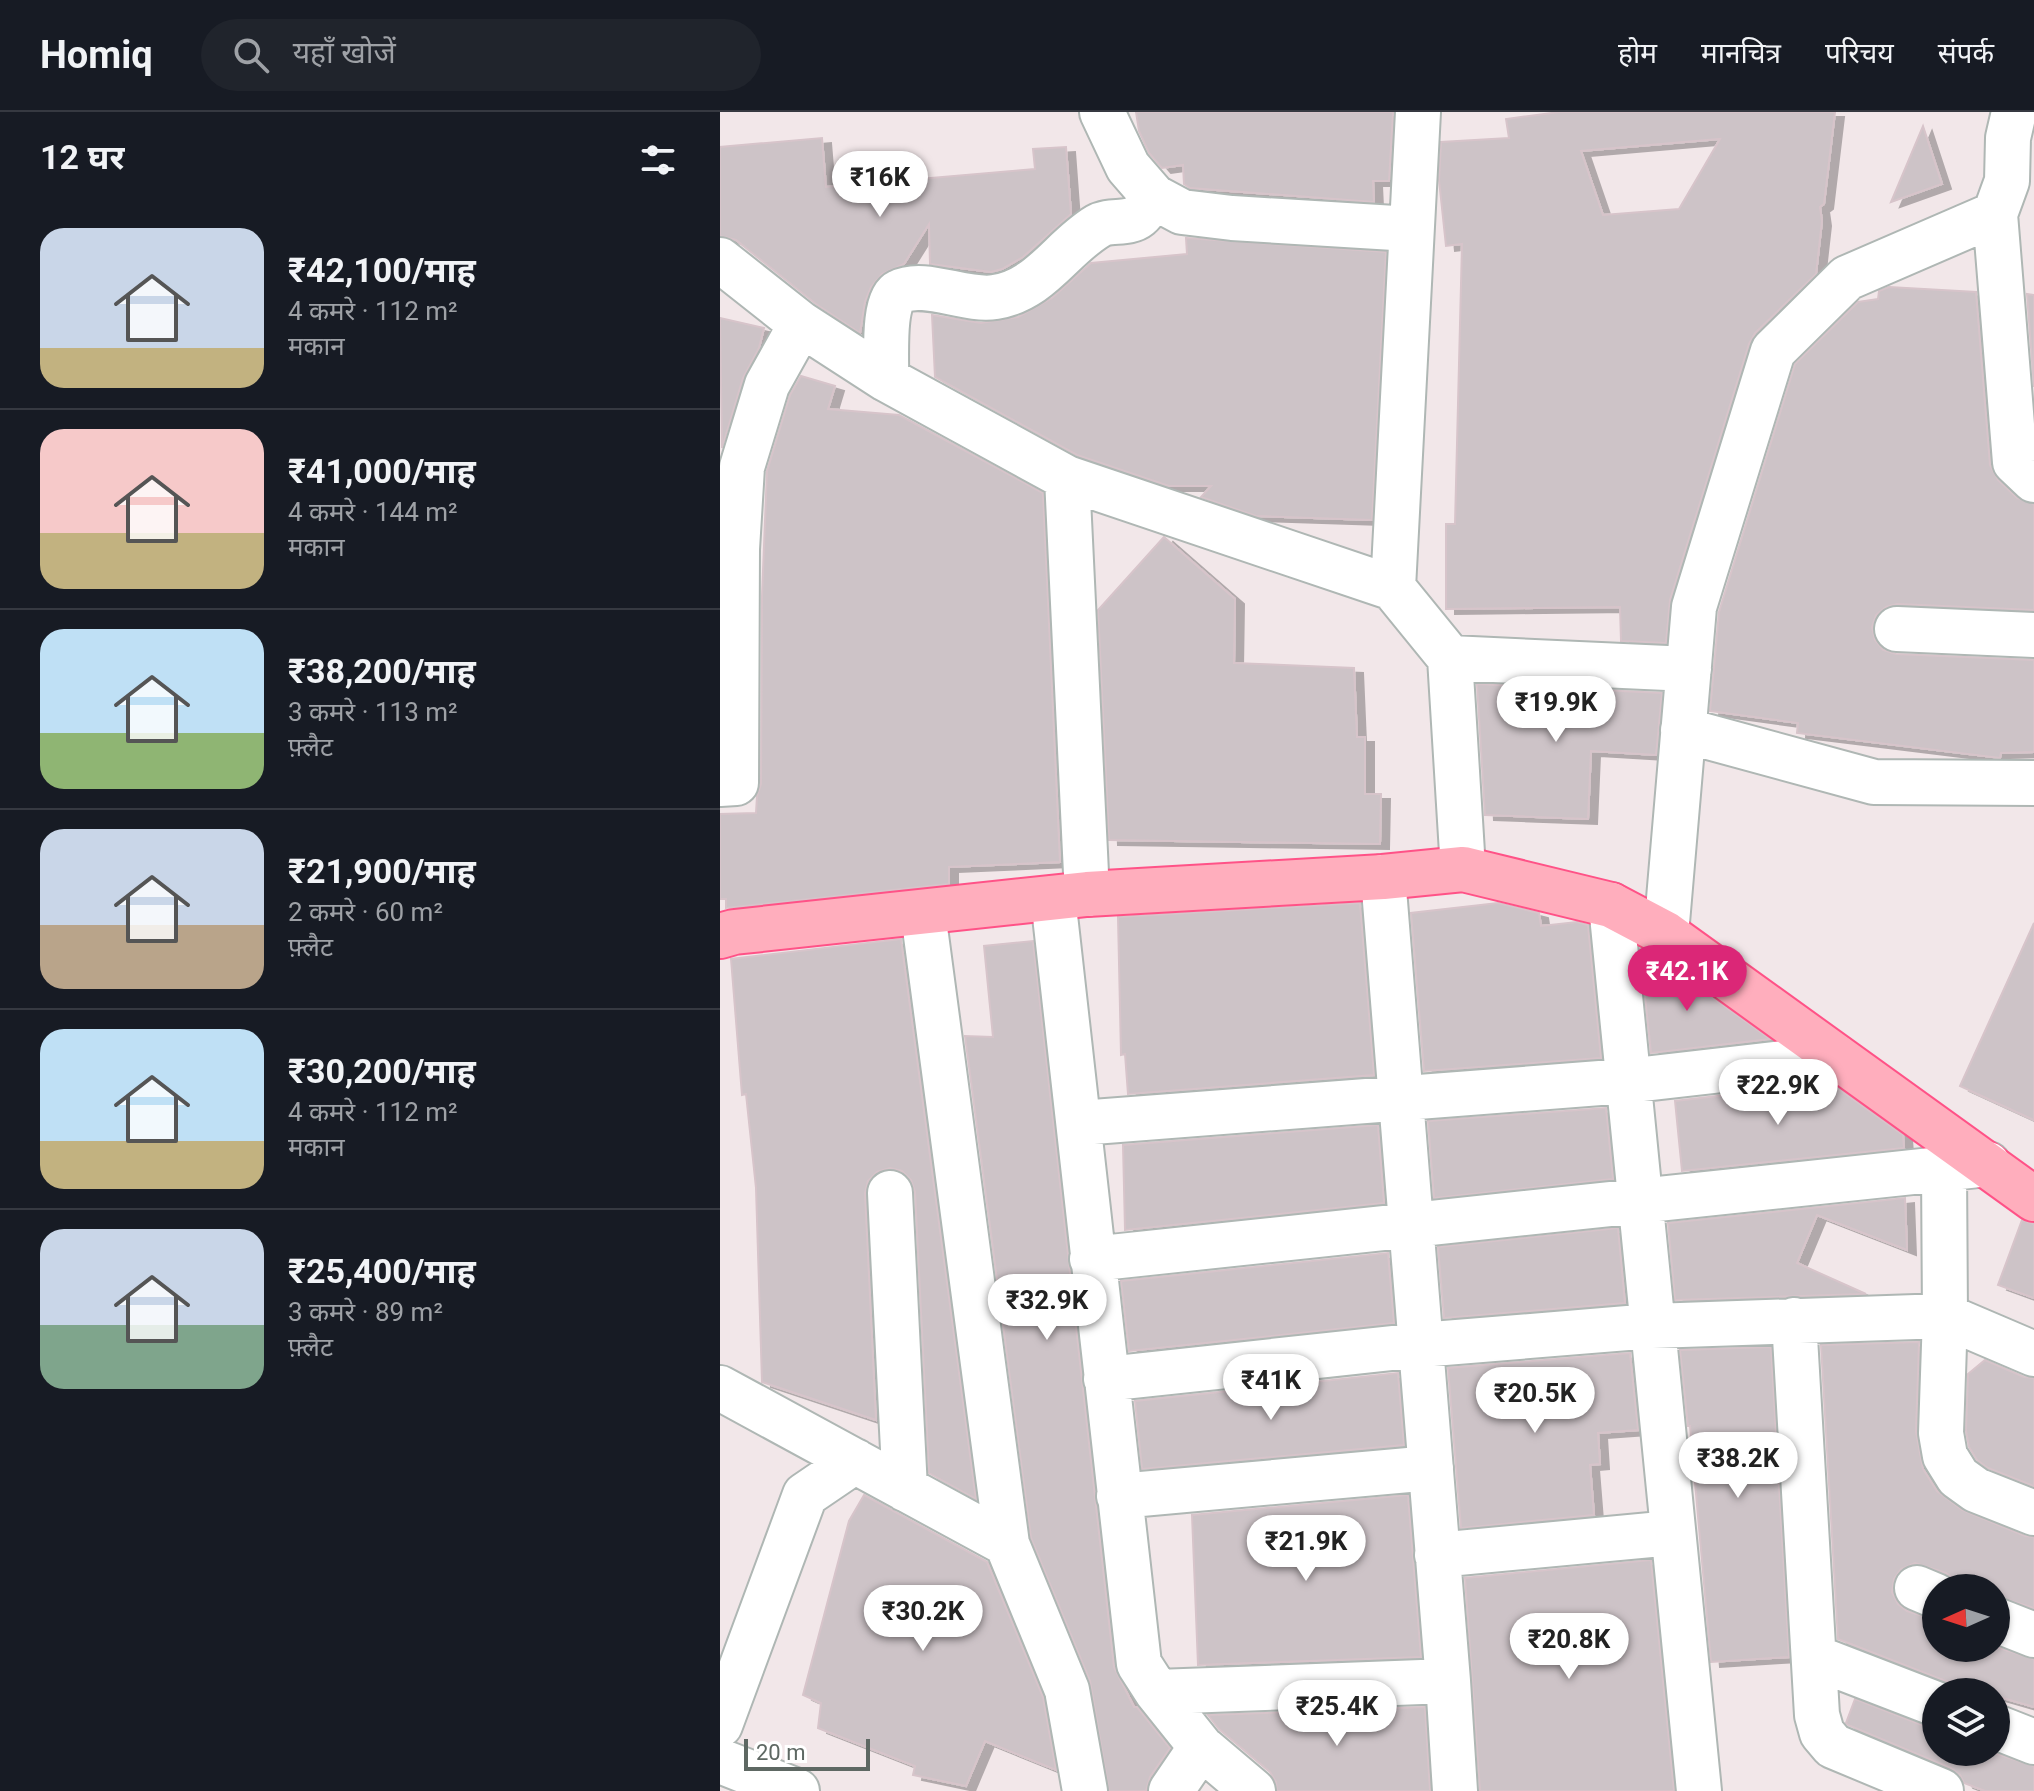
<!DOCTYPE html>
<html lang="hi">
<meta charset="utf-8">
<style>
:root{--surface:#171b24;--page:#20242c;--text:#f1f3f6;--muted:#9ea1a6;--line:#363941;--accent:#db2777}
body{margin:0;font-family:Roboto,"Noto Sans Devanagari",sans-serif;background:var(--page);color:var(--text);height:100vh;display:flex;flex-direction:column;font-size:30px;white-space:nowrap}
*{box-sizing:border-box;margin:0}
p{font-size:26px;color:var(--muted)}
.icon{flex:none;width:44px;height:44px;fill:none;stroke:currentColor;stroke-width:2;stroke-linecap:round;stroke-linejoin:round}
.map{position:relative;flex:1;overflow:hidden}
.sheet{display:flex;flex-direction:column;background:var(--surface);width:720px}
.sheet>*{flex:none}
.needle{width:52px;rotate:267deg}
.fabs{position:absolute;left:1202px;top:1462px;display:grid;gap:16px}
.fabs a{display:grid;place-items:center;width:88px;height:88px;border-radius:50%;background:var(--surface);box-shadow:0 2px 6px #0004;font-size:40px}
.scale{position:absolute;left:24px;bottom:20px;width:126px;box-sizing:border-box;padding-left:8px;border:4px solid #5e6863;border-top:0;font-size:22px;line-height:28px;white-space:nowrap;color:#5e6863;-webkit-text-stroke:6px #fff;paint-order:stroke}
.price{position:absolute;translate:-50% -68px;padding:0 18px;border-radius:28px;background:#fff;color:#222;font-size:26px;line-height:52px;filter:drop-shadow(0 2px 4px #0008)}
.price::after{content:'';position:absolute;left:50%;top:48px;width:24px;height:18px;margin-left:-12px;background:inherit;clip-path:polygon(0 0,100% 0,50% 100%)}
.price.current{background:var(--accent);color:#fff}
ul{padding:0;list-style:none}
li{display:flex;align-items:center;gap:24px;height:200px;padding:0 40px}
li+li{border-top:2px solid var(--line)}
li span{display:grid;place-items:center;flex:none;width:224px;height:160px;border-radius:24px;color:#555}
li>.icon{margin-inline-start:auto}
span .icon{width:96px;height:96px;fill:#fffc;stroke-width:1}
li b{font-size:34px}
h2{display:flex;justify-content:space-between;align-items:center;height:96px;padding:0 40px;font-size:34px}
header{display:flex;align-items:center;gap:48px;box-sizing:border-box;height:112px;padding:0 40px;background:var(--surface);border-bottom:2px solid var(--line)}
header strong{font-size:38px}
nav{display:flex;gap:44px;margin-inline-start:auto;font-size:28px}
.search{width:560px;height:72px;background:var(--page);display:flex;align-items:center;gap:20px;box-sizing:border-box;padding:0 28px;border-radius:44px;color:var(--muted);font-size:30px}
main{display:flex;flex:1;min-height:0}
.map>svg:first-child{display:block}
.building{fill:#cdc3c7;stroke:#d7c4ca;stroke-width:2;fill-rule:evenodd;filter:url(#shadow)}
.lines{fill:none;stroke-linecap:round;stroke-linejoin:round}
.minor-casing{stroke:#afb7b4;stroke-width:48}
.major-casing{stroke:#ff5287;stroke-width:48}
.minor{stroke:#fff;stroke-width:44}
.major{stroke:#ffaebd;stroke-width:44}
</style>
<header>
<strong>Homiq</strong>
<div class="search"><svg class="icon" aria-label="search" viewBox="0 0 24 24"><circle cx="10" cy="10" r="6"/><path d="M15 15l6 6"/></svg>यहाँ खोजें</div>
<nav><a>होम</a><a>मानचित्र</a><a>परिचय</a><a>संपर्क</a></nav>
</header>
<main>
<section class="sheet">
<h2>12 घर<svg class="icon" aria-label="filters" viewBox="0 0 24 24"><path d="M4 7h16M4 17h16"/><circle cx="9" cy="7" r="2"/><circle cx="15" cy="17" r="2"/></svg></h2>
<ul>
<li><span style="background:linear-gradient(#c9d6e8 75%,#c2b280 0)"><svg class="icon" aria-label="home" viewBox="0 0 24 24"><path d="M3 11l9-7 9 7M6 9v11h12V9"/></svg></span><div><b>₹42,100/माह</b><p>4 कमरे · 112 m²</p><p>मकान</p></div></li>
<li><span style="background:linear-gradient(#f6c9c9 65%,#c2b280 0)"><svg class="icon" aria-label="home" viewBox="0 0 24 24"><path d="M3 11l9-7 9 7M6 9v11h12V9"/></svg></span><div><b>₹41,000/माह</b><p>4 कमरे · 144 m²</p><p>मकान</p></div></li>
<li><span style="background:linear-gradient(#bfe0f5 65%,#8fb573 0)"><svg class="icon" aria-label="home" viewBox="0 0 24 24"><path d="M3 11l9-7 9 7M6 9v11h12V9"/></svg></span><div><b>₹38,200/माह</b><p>3 कमरे · 113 m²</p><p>फ़्लैट</p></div></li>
<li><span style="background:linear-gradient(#c9d6e8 60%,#b9a48a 0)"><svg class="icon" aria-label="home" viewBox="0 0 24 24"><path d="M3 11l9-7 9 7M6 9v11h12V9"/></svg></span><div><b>₹21,900/माह</b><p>2 कमरे · 60 m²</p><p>फ़्लैट</p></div></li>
<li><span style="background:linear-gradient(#bfe0f5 70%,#c2b280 0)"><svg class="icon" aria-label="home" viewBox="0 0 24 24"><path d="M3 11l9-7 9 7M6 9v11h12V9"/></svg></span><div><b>₹30,200/माह</b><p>4 कमरे · 112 m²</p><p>मकान</p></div></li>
<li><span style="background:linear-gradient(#c9d6e8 60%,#7fa58c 0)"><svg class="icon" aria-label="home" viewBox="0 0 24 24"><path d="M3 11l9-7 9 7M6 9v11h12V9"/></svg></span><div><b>₹25,400/माह</b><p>3 कमरे · 89 m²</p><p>फ़्लैट</p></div></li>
</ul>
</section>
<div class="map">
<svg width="1314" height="1679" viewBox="0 0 1314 1679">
<defs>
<filter id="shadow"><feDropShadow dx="9" dy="5" stdDeviation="0" flood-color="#0004"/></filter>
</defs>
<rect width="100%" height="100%" fill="#f2e7e9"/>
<!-- building -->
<path class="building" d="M416,0h257l-4,69h-16l1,21 -184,-14 -6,-4 -1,-19 -21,3 -13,-15 -10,-22z
M839,0h276l-11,92 -4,3 2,14 -6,53 -61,59 -6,11 -79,256 -4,43 -45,-2 -1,-34 -174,2v-85h9l7,-280 -16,2 -7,-66 2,-38 68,-4 -3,-19zM1000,27l-41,70 -76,6 -22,-64z
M1203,14l19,58 -51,18z
M102,26l4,49 209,-18 -2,-20 33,-2 5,67 -48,43 -21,12 -11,3 -61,-8 -1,-40 -25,40 -22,10 -11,13 -6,15 -5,31 -44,-29 -80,-64 -16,-4v-89z
M466,126l200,14 -14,268 -116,-4 -55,-19 10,-11h-42l-92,-31 -142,-78 -3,-62 49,8 37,-6 34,-19 39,-35 96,-9z
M1169,175l87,5 14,173 8,15 19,18 17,6v106l-137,-6 -11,3 -10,8 -4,12 3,13 8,10 13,4 138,6v92l-33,1 -1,5 -203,-25 1,-10 -88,-12 9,-99 76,-248 63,-62 20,-3 1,-8z
M1307,182l7,1v92z
M0,206l44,10 -5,20 -16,30 -21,70z
M81,264l34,10 -7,23 71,6 144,78 17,369 -111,5v17l-223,24v-9h-6v-85l36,-1 1,-17 4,-12 1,-188 5,-125 23,-76z
M444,425l71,62 -1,64 120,5 3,69h8v57h16l-1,50 -271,-4 -11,-230z
M757,572l185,9 -6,62 -65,-4 -3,68 -103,-4z
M640,791l14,172 -246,19 -3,-40 -4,1 -3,-138z
M778,791l41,10 2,13 36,-4 11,3 13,133 -177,13 -13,-158z
M1314,811v197l-74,-34z
M181,827l75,560 -47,-26 -14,-281 -4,-12 -9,-9 -12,-3 -13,4 -9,9 -3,12 11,227 -114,-38 -6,-194 -10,-94 -4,1 -11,-136z
M313,829l81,726 20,40h3l33,41 -20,29 -4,14h-37l-19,-110 -59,-143 -66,-502 28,1 -9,-91z
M920,837l13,6 117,84 -119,14z
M1110,971l73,52 1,13 -222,23 -7,-70z
M886,996l7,71 -179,19 -6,-77z
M658,1013l6,78 -259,27 -2,-85z
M1185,1086l2,52 -90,-35 -20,48 69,31 -191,6 -7,-77z
M1302,1108l12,4v74l-36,-13z
M898,1116l7,75 -181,15 -6,-71z
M668,1141l6,70 -265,28 -8,-70z
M1199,1230l-3,90 7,37 14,22 25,19 63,26 9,1v71l-38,-12v-8h-37l-4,-8 -9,-7 -31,-10 -14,6 -7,10 -2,13 6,12 9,7 29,9v28l60,-1 38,12v48l-38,-11v-4h-12l-41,-12 -105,-41 -17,-294z
M1051,1235l18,310 -78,5 -21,-236h-2l-8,-76z
M910,1241l8,77 -40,3 2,31 -10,1 4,50 -133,13 -13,-160z
M1265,1248l39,17 10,1v108l-46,-18 -11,-8 -8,-13 -3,-16 2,-57z
M678,1261l6,72 -262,24 -7,-68z
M144,1383l123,67 56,135 13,73 -71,-29 -19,45 -53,-11 2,-9 -97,-38 3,-25 -18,-8 46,-174z
M688,1383l13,162 -223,8 -6,-150z
M931,1448l23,231h-194l-15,-213z
M1135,1587l72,28 9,1v24h55l43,14v25h-49l-21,-8 -4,-8 -9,-7 -103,-43 -2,-2z
M705,1595l5,84h-153l-1,-9 -6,-10 -51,-43 -11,-14z"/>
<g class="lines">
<defs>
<path id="minor" d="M382,0l26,55 26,30 28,15 50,6 179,11
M698,0l-25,476 57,70 13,211
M1294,0l-6,26 -1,43 -12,33 20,248 19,18
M0,148l81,64 85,55 181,99
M166,267c1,-19 -4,-79 13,-87 25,-13 67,10 96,5 46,-7 66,-49 103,-71 12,-7 30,-1 41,-10 6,-5 10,-13 15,-19
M1177,517l137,6
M730,546l239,11
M963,618l191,52 160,1
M0,672l16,-1 1,-234 5,-82 25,-82 34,-61
M663,765l65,804 7,110
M367,782l-20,-416 326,110
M333,786l86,766 18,28 44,55 52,44
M891,793l88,886
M203,801l84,631
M946,822l28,-327 79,-256 74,-73 148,-64
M360,1011l546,-42 210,-24
M1224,1056l1,148 -4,117 4,23 13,21 18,13 58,23
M170,1081l15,296
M372,1147l896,-95
M1074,1208l23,395 5,18 11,13 108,45
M386,1267l314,-34 232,-19 293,-10 89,38
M0,1276l287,156 60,146 18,101
M399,1384l312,-28
M717,1443l235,-22
M1197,1476l19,8
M1276,1508l38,15
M1094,1545l122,47
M437,1580l291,-11
M0,1613l85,-230 50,-34
M1276,1615l38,15
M0,1649l77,30
M451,1679l30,-44"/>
<path id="major" d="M0,824l14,-4 353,-38 296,-17 80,-8 148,36 55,29 368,265"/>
</defs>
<!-- minor casing -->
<use href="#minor" class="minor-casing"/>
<!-- major casing -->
<use href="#major" class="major-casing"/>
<!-- minor -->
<use href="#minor" class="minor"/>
<!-- major -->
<use href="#major" class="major"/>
</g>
</svg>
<div class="fabs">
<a><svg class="needle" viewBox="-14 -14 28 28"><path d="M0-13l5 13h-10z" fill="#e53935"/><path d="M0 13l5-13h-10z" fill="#9ea1a6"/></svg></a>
<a><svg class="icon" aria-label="layers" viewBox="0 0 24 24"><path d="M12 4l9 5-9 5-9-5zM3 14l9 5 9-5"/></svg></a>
</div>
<div class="scale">20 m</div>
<b class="price" style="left:160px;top:107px">₹16K</b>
<b class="price" style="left:836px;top:632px">₹19.9K</b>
<b class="price current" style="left:967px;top:901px">₹42.1K</b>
<b class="price" style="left:1058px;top:1015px">₹22.9K</b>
<b class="price" style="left:327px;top:1230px">₹32.9K</b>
<b class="price" style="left:551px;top:1310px">₹41K</b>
<b class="price" style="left:815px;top:1323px">₹20.5K</b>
<b class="price" style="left:1018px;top:1388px">₹38.2K</b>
<b class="price" style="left:586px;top:1471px">₹21.9K</b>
<b class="price" style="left:203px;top:1541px">₹30.2K</b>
<b class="price" style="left:849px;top:1569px">₹20.8K</b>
<b class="price" style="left:617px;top:1636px">₹25.4K</b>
</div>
</main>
